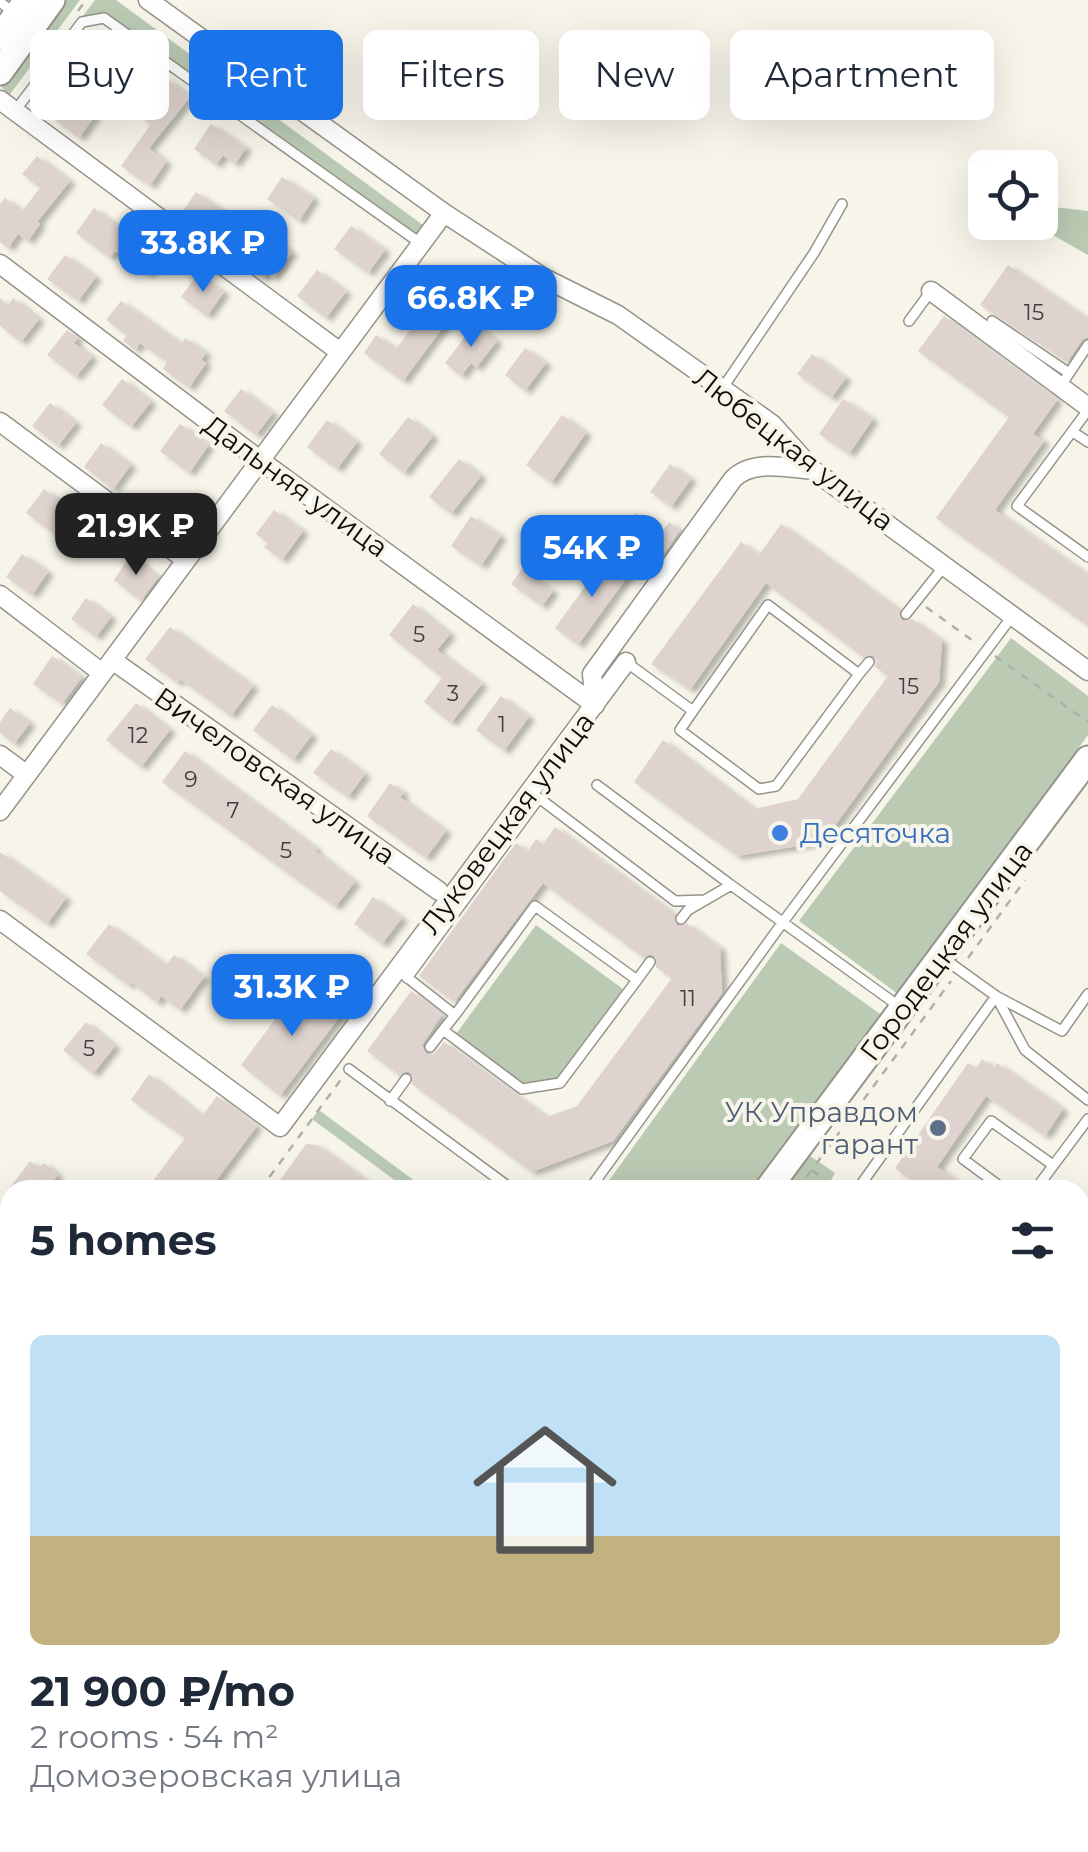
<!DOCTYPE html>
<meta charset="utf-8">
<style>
:root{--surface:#fff;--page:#f2f2f3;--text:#1f2937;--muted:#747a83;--line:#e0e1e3;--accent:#1a73e8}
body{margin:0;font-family:Montserrat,sans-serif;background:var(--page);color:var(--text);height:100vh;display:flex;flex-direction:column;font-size:38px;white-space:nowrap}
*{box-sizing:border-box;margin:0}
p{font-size:32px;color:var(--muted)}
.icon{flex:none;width:55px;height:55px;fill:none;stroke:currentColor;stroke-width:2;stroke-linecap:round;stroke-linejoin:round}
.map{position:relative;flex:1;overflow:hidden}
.details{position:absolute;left:0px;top:1180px;width:1090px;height:672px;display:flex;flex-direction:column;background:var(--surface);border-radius:30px 30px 0 0;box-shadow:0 10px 40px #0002}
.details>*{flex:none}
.guide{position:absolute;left:30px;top:30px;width:1030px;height:90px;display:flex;gap:20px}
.buttons{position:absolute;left:968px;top:150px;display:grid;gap:20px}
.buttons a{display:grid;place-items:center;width:90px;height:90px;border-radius:15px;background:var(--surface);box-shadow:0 10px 40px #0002;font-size:50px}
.price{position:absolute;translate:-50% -85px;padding:0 22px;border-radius:20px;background:var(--accent);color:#fff;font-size:32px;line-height:65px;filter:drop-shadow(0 2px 5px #0008)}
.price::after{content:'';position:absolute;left:50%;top:60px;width:30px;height:22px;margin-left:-15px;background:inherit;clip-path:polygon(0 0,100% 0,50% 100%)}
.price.on{background:#222;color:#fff}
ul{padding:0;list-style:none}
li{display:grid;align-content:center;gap:20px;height:530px;padding:0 30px}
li+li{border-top:2px solid var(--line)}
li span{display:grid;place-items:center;height:310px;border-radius:15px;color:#555}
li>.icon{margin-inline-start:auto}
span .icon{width:180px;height:180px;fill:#fffc;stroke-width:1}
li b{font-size:42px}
h2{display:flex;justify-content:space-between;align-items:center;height:120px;padding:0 30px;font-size:42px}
.tag{padding:0 35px;border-radius:15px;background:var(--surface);box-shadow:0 10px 40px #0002;font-size:35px;line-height:90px}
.tag.on{background:var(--accent);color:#fff}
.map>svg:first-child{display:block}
.green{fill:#bacab3}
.building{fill:#ded3ce;filter:url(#shadow)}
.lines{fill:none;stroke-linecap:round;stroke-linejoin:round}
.lane-casing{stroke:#96948a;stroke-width:12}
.street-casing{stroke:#96948a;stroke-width:21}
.secondary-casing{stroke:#96948a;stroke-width:29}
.path{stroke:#b1afa6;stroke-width:2.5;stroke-dasharray:8 8;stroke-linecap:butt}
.lane{stroke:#fff;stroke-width:9}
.street{stroke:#fff;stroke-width:18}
.secondary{stroke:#fff;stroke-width:25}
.shop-dot{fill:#3f7fe0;stroke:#f7f5ea;stroke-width:4}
.service-dot{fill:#5c6f8a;stroke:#f7f5ea;stroke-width:4}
.labels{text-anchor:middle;stroke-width:8;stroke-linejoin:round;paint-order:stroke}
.number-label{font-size:22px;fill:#423e3b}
.street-label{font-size:28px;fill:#0e0d0a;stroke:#f7f5ea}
.shop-label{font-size:28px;fill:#366cbe;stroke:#f7f5ea;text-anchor:start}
.service-label{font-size:28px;fill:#4e5e75;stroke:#f7f5ea;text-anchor:end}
</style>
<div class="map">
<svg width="1088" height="1852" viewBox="0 0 1088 1852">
<defs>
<filter id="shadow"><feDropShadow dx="6" dy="3.5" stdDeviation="2.5" flood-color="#0004"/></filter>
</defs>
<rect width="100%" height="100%" fill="#f7f5ea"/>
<!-- green -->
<path class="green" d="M61,0h19l-72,97 -8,-13z
M95,0h21l311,228 -8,10 -314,-224 -23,3z
M1045,206l43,5v44l-46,-26z
M1011,638l77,58v39l-190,259 -99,-73z
M536,925l87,64 -65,89 -35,5 -67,-49z
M781,943l102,73 -130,174h-151z
M319,1110l108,80h-19l-96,-71z
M806,1153l29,20 -9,17h-45z
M144,1842h117v1l-7,9h-118z
M289,1842h236l12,10h-250z"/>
<!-- building -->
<path class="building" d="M98,43l32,24 -51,71 -28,-21 34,-43 -7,-5z
M166,78l24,19 -41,51 17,14 -16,24 -29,-20 30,-42 -11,-7z
M211,124l35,24 -11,16 -12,-9 -7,10 -22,-16z
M37,156l33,25 -33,41 3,2 -12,17 -10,-7 -10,14 -8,-6v-38l5,-6 17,13 18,-23 -18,-14z
M282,177l32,21 -15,23 -32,-22z
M196,192l28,20 -14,20 -28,-20z
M94,208l45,34 4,-5 21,15 -16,22 -33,-23 -5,7 -34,-25z
M351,226l34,24 -17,23 -34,-24z
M267,234l25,18 -19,26 -6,-5 -4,5 -25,-18 13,-19 8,5z
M65,255l31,22 -18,24 -31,-22z
M1008,265l80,54v18l-6,3 -15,22 -87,-57z
M429,267l38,28 -64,86 -39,-28 12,-18 20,14 31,-42 -18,-13z
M317,270l29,22 -20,26 -29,-22z
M198,274l26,18 -17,24 -26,-19z
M0,298l8,7 5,-7 26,21 -18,23 -21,-16z
M121,301l60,43 4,-6 21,15 -5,7 5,3 -17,25 -26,-19 4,-7 -27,-19 -5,7 -12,-9 4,-6 -21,-15z
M944,316l113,84 -24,34 11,7 -49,69 93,65v51l-152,-108 73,-101 -91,-66z
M475,324l22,17 -21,27 -5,-5 -10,13 -16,-13z
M67,330l11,8 -4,5 18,14 -16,20 -29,-22z
M525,348l21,15 -21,28 -20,-16z
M812,354l34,24 -15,20 -34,-24z
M122,379l29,23 -20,25 -29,-22z
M241,389l32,24 -17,22 -32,-24z
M843,399l30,20 -24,35 -30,-20z
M50,403l26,20 -18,23 -26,-20z
M562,415l24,18 -35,50 -25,-18z
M408,417l25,19 -29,37 -25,-19z
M327,420l30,22 -20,27 -30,-22z
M180,424l29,21 -20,28 -29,-22z
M101,443l30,22 -18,24 -29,-22z
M459,459l22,17 -30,38 -22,-17z
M670,464l21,15 -20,28 -21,-15z
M44,489l27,20 -18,24 -27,-20z
M179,499l18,13 -19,26 -18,-13z
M274,510l29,21 -21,29 -18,-13 4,-4 -12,-9z
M635,513l27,19 7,-10 11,8 -22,32 -39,-28z
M471,516l30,20 -20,30 -30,-20z
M781,524l118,86 3,11 10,-2 30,22 -3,41 -116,160 -86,14 -103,-74 29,-42 91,69 44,-10 90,-123 -13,-9 2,-7 -4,-5 -10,2 -97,-74 -76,107 -39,-26 90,-122 18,13z
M22,554l26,18 -16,23 -26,-18z
M131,554l27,23 -17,24 -27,-21z
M607,556l23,17 -52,72 -23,-17z
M522,569l31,22 -11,15 -31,-22z
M86,598l25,19 -15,20 -25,-18z
M413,604l37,30 -13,16 45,34 -31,39 -27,-21 18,-24 -53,-43z
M170,627l83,59 -22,30 -51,-37 -3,4 -32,-24z
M52,656l30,21 -20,27 -29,-20z
M501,696l28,21 -25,34 -28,-21z
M136,703l34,27 -29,37 -35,-27z
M272,705l40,30 -19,25 -40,-30z
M10,708l20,15 -16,21 -14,-11v-11z
M331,749l34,25 -17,23 -35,-24z
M185,751l132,98 -2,2 40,31 -20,25 -173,-125z
M390,783l14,10 -4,4 46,34 -20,27 -59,-42z
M555,827l119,87 3,12 10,-2 33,24 2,45 -109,148 -81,31 -120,-88v-11l-6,-2 -7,4 -32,-24 44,-60 31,24 -20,30 4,9h8l10,-12 102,75 31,-11 95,-128 -16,-11 -1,-11 -5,-2 -7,3 -100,-74 -89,119 -35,-26 97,-133 12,8 8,-12 7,5z
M0,852l66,46 -19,26 -47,-33z
M373,897l29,21 -20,26 -28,-20z
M109,924l57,41 8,-10 30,22 -24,33 -19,-14 -4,7 -26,-21 -2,4 -43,-32z
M303,982l40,30 -63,84 -39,-31z
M86,1022l29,24 -22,28 -30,-24z
M982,1059l12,9 3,-5 66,46 -18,27 -59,-40 -49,71 33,23h-66l7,-10 -16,-12 73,-105 8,5z
M149,1074l53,42 15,-20 40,30 -48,64h-63l39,-52 -54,-38z
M306,1144l11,1 62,45h-106z
M30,1161l9,6 5,-4 14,12 -12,15h-38z"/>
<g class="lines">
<defs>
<path id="lane" d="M0,2l14,11
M15,111l67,-89 22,-4 316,225
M909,321l22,-30
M992,321l77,52
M1060,387l28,-42
M722,389l92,-136 28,-49
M1088,410l-71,96 71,51
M1073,432l15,10
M906,614l39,-49
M626,662l67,49 75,-106 91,69 10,-12
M693,711l-13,19 79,59 17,-3 83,-112
M597,785l134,100
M681,919l7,-9 43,-25 169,122
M943,958l53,38 29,54 63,50
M404,975l51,40 80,-109 102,74 13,-18
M407,978l132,-180 136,103 31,-1
M455,1015l-12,15 79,59 38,-6 77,-103
M430,1047l13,-17
M349,1069l164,121
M390,1101l16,-22
M589,1190l194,-268 230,-307
M871,1190l-9,-7 134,-187 66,35 26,-37
M1005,1190l-42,-31 28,-38 62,44
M1035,1190l53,-71
M1088,1252l-7,10 7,5
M1080,1339l8,5
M0,1626l10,7
M0,1672l10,-14
M0,1704l10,8
M1080,1722l8,6
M624,1842l13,10
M943,1842l13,10
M3,1852l7,-10
M121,1852l7,-10
M779,1852l7,-10
M905,1852l7,-10
M1020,1852l7,-10"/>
<path id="street" d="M148,0l296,213 100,65 74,37 154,109 41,46 275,201
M0,100l340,252
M0,264l261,197 334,244
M931,291l157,116
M0,422l186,138
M0,595l102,78
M112,660l327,231
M595,705l-3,-31 141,-195c20,-20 54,-11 80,-9
M0,755l27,20
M0,811l444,-598
M0,920l280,207 346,-465
M0,1233l10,7
M0,1575l10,8"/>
<path id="secondary" d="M0,37l27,-37
M0,72l52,-72
M767,1190l321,-431
M274,1852l8,-10"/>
</defs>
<!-- lane casing -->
<use href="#lane" class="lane-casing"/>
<!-- street casing -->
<use href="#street" class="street-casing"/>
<!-- secondary casing -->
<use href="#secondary" class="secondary-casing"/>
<!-- path -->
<path class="path" d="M78,11l8,-11
M926,607l50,36
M995,656l93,66
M968,958l57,-78
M776,1111l15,10
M812,1170l26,20
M260,1190l82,-112
M797,1190l154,-209
M1080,1367l8,6
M0,1599l10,7
M312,1852l6,-10"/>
<!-- lane -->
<use href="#lane" class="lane"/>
<!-- street -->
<use href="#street" class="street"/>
<!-- secondary -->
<use href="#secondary" class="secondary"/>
</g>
<!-- markers -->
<circle class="shop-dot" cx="780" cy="833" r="10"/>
<circle class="service-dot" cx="938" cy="1128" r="10"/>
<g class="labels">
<!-- number labels -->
<g class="number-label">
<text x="1034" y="320">15</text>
<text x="419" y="642">5</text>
<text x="909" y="694">15</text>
<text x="453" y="701">3</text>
<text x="502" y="732">1</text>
<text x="138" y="743">12</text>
<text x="191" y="787">9</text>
<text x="233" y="818">7</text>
<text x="286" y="858">5</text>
<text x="688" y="1006">11</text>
<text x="89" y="1056">5</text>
</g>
<!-- street labels -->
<g class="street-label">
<text transform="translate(794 449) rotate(38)" y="10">Любецкая улица</text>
<text transform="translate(296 486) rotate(36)" y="10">Дальняя улица</text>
<text transform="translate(275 776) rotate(35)" y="10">Вичеловская улица</text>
<text transform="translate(507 823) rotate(-53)" y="10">Луковецкая улица</text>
<text transform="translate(946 951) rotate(-53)" y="10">Городецкая улица</text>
</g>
<!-- shop labels -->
<g class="shop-label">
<text x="800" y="843">Десяточка</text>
</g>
<!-- service labels -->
<g class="service-label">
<text x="918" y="1122">УК Управдом<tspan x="918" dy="32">гарант</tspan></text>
</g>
</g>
</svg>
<div class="buttons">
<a><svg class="icon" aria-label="locate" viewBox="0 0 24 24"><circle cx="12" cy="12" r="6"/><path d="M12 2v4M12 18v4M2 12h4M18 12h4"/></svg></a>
</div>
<b class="price" style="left:203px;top:295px">33.8K ₽</b>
<b class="price" style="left:471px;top:350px">66.8K ₽</b>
<b class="price on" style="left:136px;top:578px">21.9K ₽</b>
<b class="price" style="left:592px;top:600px">54K ₽</b>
<b class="price" style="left:292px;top:1039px">31.3K ₽</b>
<div class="guide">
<a class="tag">Buy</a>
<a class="tag on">Rent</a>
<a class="tag">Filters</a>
<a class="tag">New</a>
<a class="tag">Apartment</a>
</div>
<section class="details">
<h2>5 homes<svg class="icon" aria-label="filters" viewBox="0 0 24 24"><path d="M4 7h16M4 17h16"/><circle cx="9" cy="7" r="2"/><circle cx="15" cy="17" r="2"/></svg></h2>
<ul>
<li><span style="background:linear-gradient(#bfe0f5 65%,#c2b280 0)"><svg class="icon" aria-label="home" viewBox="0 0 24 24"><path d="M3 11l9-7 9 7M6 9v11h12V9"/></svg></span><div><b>21 900 ₽/mo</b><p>2 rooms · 54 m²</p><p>Домозеровская улица</p></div></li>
</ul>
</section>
</div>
